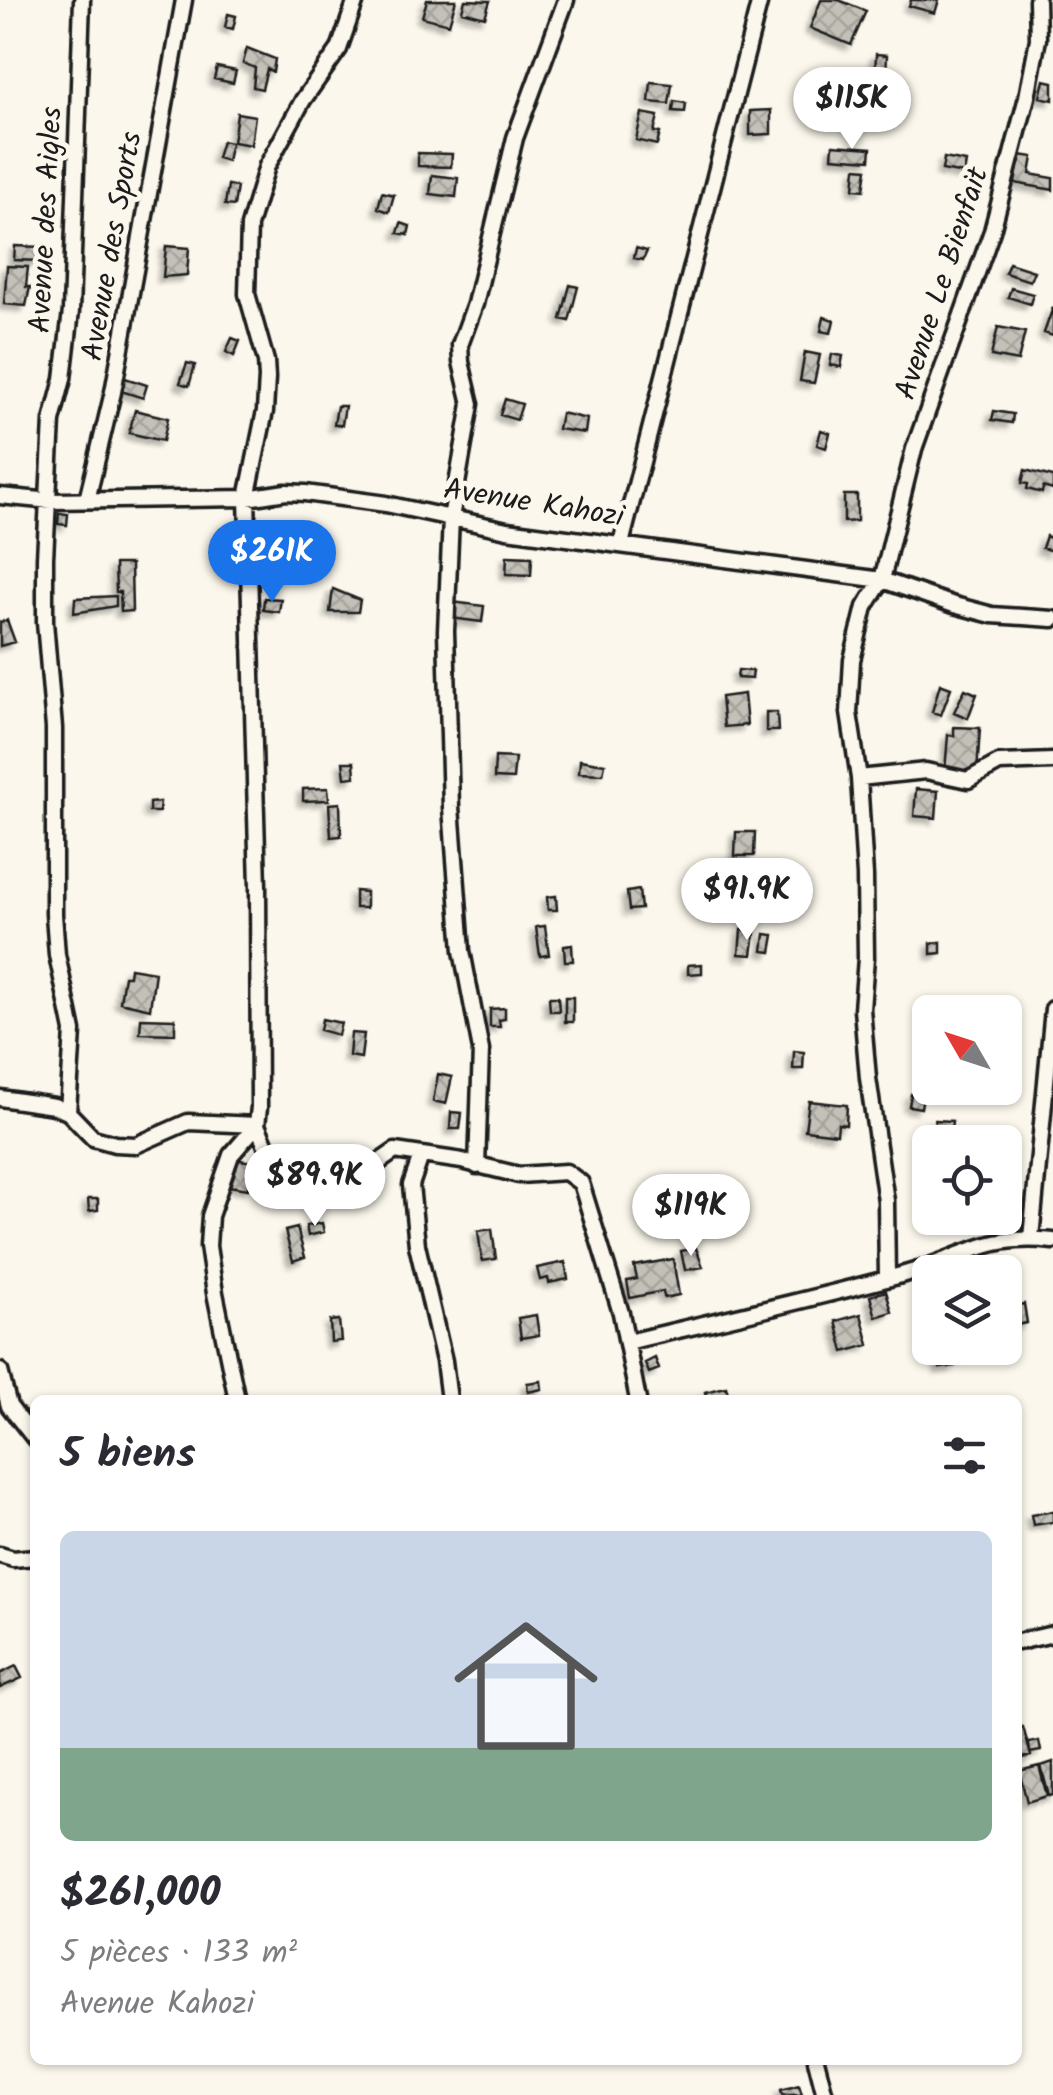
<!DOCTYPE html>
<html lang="fr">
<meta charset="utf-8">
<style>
:root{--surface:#fff;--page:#f2f2f3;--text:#2b2b33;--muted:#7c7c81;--accent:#1a73e8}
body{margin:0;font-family:Kalam,sans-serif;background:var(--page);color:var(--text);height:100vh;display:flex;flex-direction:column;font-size:38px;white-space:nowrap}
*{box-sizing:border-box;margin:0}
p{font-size:32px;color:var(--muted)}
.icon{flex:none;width:55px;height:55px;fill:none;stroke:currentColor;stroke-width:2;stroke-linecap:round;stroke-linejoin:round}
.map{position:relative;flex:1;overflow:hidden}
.details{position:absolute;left:30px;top:1395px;width:992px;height:670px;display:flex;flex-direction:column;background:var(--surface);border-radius:15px;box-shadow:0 2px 8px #0004}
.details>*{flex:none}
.needle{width:65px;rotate:309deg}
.fabs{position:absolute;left:912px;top:995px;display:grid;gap:20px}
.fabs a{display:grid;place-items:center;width:110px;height:110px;border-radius:15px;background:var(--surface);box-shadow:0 2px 8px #0004;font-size:50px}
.price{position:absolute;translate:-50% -85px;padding:0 22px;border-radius:35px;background:#fff;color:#222;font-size:32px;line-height:65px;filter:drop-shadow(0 2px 5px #0008)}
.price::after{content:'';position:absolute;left:50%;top:60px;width:30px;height:22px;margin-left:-15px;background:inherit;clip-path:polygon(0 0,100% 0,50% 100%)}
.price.selected{background:var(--accent);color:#fff}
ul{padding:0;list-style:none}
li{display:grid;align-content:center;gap:20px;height:530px;padding:0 30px}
li span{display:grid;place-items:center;height:310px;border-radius:15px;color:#555}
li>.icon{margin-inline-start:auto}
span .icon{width:180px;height:180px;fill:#fffc;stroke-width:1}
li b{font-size:42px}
h2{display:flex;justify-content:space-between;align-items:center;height:120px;padding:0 30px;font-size:42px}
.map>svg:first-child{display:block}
.building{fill:url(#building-cross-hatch);stroke:#1c1c1c;stroke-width:2.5;filter:url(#shadow)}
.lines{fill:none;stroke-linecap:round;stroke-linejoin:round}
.minor-casing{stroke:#1c1c1c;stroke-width:21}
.minor{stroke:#fbf7ec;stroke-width:14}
.labels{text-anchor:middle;stroke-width:10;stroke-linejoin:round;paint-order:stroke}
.street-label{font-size:30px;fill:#1c1c1c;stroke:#fbf7ec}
</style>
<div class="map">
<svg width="1053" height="2095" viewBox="0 0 1053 2095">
<defs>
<pattern id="building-cross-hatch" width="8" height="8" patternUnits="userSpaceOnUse" patternTransform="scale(2.5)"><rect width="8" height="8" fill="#c3c0b8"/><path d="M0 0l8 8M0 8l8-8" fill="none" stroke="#a7a49e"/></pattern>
<filter id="shadow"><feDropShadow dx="-5" dy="5" stdDeviation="2.5" flood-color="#0004"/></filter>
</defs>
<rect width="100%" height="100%" fill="#fbf7ec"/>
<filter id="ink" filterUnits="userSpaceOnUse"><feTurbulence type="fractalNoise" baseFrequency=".01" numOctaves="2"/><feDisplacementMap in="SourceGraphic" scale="20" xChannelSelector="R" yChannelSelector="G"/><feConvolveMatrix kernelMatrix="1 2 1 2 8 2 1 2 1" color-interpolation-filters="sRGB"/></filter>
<g filter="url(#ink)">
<!-- building -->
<path class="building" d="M427,0h29l-7,24 -27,-7z
M465,0l25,1 -5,16 -23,-6z
M821,0h18l27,11 -15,34 -41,-17z
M911,0h28l-4,13 -26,-7z
M228,14l8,2 -3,13 -8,-2z
M247,48l28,11 -2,13 -6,-3 -5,20 -9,-2 2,-19 -12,-5z
M876,54l11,1 -1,18 -11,-1z
M217,67l19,4 -3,12 -19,-4z
M1044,80l9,2v18l-13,-3z
M651,82l21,2 -3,20 -20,-2z
M674,101l12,2 -1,9 -12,-1z
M771,110v24l-21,1v-24z
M237,113l18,3 -4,29 -18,-3z
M642,113l16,3 -4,16 6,1 -3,12 -21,-5z
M222,141l9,2 -4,18 -10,-3z
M833,145l38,3 -1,12 -38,-3z
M418,153l34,1 -1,13 -33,-1z
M1020,155l13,2 -3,17 23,4v12l-38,-7z
M944,158l22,4 -2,12 -22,-4z
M856,168l11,1 -3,21 -10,-1z
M432,175l26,3 -2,19 -26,-3z
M228,185l9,2 -3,19 -9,-1z
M382,192l12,3 -5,17 -11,-4z
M401,223l9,3 -2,9 -10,-2z
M15,246l27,1 -1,14 -27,-1z
M166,246l23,2 -2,27 -24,2z
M636,248l11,3 -4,9 -9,-2z
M1009,263l25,8 -4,10 -25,-8z
M7,266l21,1 -2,20h4l-4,19 -22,-2z
M570,285l8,2 -9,34 -8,-2z
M1011,288l22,6 -3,10 -22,-7z
M1053,307v29l-9,-3z
M824,317l10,3 -3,13 -10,-2z
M998,327l27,5 -7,29 -27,-5z
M232,338l8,3 -6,15 -8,-4z
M805,352l15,3 -6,28 -14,-2z
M832,354l11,2 -2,11 -11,-2z
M187,363l8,2 -6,21 -9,-3z
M125,378l22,7 -4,13 -22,-7z
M505,399l17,5 -5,16 -17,-5z
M337,406h8l-3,19h-8z
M135,410l33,8 -5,23 -34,-8z
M994,411l19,3 -1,9 -20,-3z
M561,413l26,6 -2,14 -27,-4z
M821,430l9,3 -4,15 -9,-3z
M1025,470l28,7v13l-10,-3 -1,6 -15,-4 1,-5 -6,-1z
M844,495h13v26l-13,1z
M59,513l9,1 -1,11 -9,-1z
M1046,536l7,3v12l-11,-3z
M507,556l25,1 -1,18 -25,-1z
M115,564h16l1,47 -11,1 -1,-20h-4z
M333,589l27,11 -2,12h-28z
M116,596v10l-42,7 1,-15z
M264,598l17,1 -2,13 -16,-2z
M452,602l32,4 -2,16 -32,-4z
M7,620l8,22 -15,4v-24z
M738,670l15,1 -1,8 -15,-1z
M940,684l11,4 -10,27 -9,-3z
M965,689l12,5 -9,24 -14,-6z
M744,694l3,31 -23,2 -3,-30z
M766,712h11l1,19h-12z
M954,727l26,1 -3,45 -32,-2 3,-36 6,1z
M495,757l20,1 -2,21 -19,-1z
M580,760l25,4 -2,10 -24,-1z
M343,762h11l1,15 -10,1z
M328,788l1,12 -26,1v-12z
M916,789l22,2 -2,27 -22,-2z
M160,802l-1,10h-10v-9z
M340,803l1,33 -10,1 -2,-33z
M736,832h19l-1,24h-19z
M639,890l2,19 -12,1 -2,-18z
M355,891l11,1v16h-11z
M556,896l1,14h-9l-1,-13z
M545,926l4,29 -9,1 -4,-29z
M741,930l14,2 -3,23 -13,-1z
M765,934l9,1 -3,17 -8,-1z
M941,942v11l-10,1v-11z
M572,945l1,16h-8l-1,-15z
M702,964v9l-14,1v-9z
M130,968l25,4 -5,37 -30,-7 4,-26h5z
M549,997h9l1,14h-9z
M565,997h8v25h-8z
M991,1003l17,2 -1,10 -17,-3z
M505,1008v11l-6,1 1,7h-10v-18z
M141,1018l34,1v15l-35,-1z
M322,1019l19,4 -3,12 -18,-5z
M351,1033l13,1 -3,24 -12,-2z
M1005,1035h11v10l-11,-1z
M794,1051l10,1 -1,17h-10z
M438,1074l14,3 -6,27 -13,-3z
M911,1094l12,2 -2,12 -12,-2z
M809,1101l38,4 -1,20 -8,-1 -1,10 -32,-4z
M451,1112l11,1 -2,16h-10z
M935,1120l17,1 -1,11 -17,-1z
M233,1159l20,3 -5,27 -20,-3z
M1006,1180l12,2 -1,10 -12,-2z
M88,1199h10v11l-9,1z
M322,1223l2,9 -16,4 -2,-10z
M297,1228l8,29 -12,4 -8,-30z
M492,1229l4,30 -14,2 -4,-30z
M696,1248l7,19 -18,3 -4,-19z
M673,1259l6,36 -15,3 -1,-7 -33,7 -3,-17 10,-2 -3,-13z
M565,1262l3,17 -19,4 -1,-5 -8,2 -3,-12z
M886,1291l6,21 -16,5 -6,-21z
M1024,1304l3,19 -10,2 -4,-19z
M861,1314l8,31 -25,7 -8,-31z
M536,1315l3,20 -18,3 -3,-20z
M339,1320l2,21 -10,1 -1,-21z
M962,1349l1,10 -8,1v6l-15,2 -2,-16z
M655,1358l4,11 -10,4 -4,-10z
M541,1381l1,8 -14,3 -1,-9z
M726,1387l3,9 -22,4 -2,-8z
M1053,1511v11l-20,3 -2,-10z
M16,1666l6,12 -22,10v-14z
M1023,1727l8,29 -13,3v-31z
M1039,1741l2,10 -11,2 -1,-10z
M1053,1762v33l-4,1 -8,-30z
M1039,1766l8,30 -20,6 -8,-31z
M799,2085l3,10h-20l-1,-5z"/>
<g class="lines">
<defs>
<path id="minor" d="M0,496l51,5 196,-3 39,-6 19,1 81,11 121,26 375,50 72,25 38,10 61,4
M87,500l26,-108 71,-392
M621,544l139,-544
M859,778l67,-7 42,9 31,-17 54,-2
M0,1098l54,8 14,6 25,26 22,6 21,1 52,-23 69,3 18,41 10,5 15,2 72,-6 23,-16 67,10 57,14 47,-3 15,11 40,130 17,87
M68,1112l5,-81 -16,-76 -3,-41v-186l-9,-106v-64l7,-137 11,-42 8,-68 11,-311
M421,1156l-10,29 6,60 27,116 5,39
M477,1166l4,-116 -19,-99 -11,-144 -5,-176 5,-113 20,-114 -10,-42 -1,-17 15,-41 40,-166 51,-138
M1031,1238l22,-229
M887,1278l-1,-77 -18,-123 -6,-69 4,-51 -1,-82 -6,-98 -10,-65 3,-53 13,-53 17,-27 32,-131 78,-218 35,-134 11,-58 -1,-39
M627,1342c93,-22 186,-43 278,-68 57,-16 83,-41 148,-33
M0,1371l9,35 26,33
M237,1400l-22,-107 -7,-47 2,-30 21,-61 26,-30 2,-18 -1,-221 -11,-388 18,-87 2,-33 -1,-17 -19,-67 2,-68 18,-60 36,-66 36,-51 17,-49
M0,1555l13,4 22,-2
M1018,1642l35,-8
M816,2060l9,35"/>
</defs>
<!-- minor casing -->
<use href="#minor" class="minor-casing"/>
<!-- minor -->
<use href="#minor" class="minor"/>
</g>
</g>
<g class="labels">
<!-- street labels -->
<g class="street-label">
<text transform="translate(45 220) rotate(-87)" y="10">Avenue des Aigles</text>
<text transform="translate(111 246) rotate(-80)" y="10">Avenue des Sports</text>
<text transform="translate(941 283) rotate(-72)" y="10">Avenue Le Bienfait</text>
<text transform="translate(534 502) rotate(9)" y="10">Avenue Kahozi</text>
</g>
</g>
</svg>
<div class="fabs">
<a><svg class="needle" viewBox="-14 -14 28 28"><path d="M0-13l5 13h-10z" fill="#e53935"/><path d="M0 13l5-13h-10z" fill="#7c7c81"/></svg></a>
<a><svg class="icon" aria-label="locate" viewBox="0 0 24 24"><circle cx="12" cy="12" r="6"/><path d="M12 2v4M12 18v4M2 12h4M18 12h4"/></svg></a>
<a><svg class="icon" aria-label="layers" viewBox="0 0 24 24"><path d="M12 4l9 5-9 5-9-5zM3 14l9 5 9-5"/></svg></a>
</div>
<b class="price" style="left:852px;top:152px">$115K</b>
<b class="price selected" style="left:272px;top:605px">$261K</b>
<b class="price" style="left:747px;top:943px">$91.9K</b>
<b class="price" style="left:315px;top:1229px">$89.9K</b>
<b class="price" style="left:691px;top:1259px">$119K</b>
<section class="details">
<h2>5 biens<svg class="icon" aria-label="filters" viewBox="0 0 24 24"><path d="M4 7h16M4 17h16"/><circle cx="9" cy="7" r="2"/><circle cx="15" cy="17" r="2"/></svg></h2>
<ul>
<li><span style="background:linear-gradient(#c9d6e8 70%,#7fa58c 0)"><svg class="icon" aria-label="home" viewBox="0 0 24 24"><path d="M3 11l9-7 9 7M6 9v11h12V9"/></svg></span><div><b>$261,000</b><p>5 pièces · 133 m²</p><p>Avenue Kahozi</p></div></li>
</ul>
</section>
</div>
